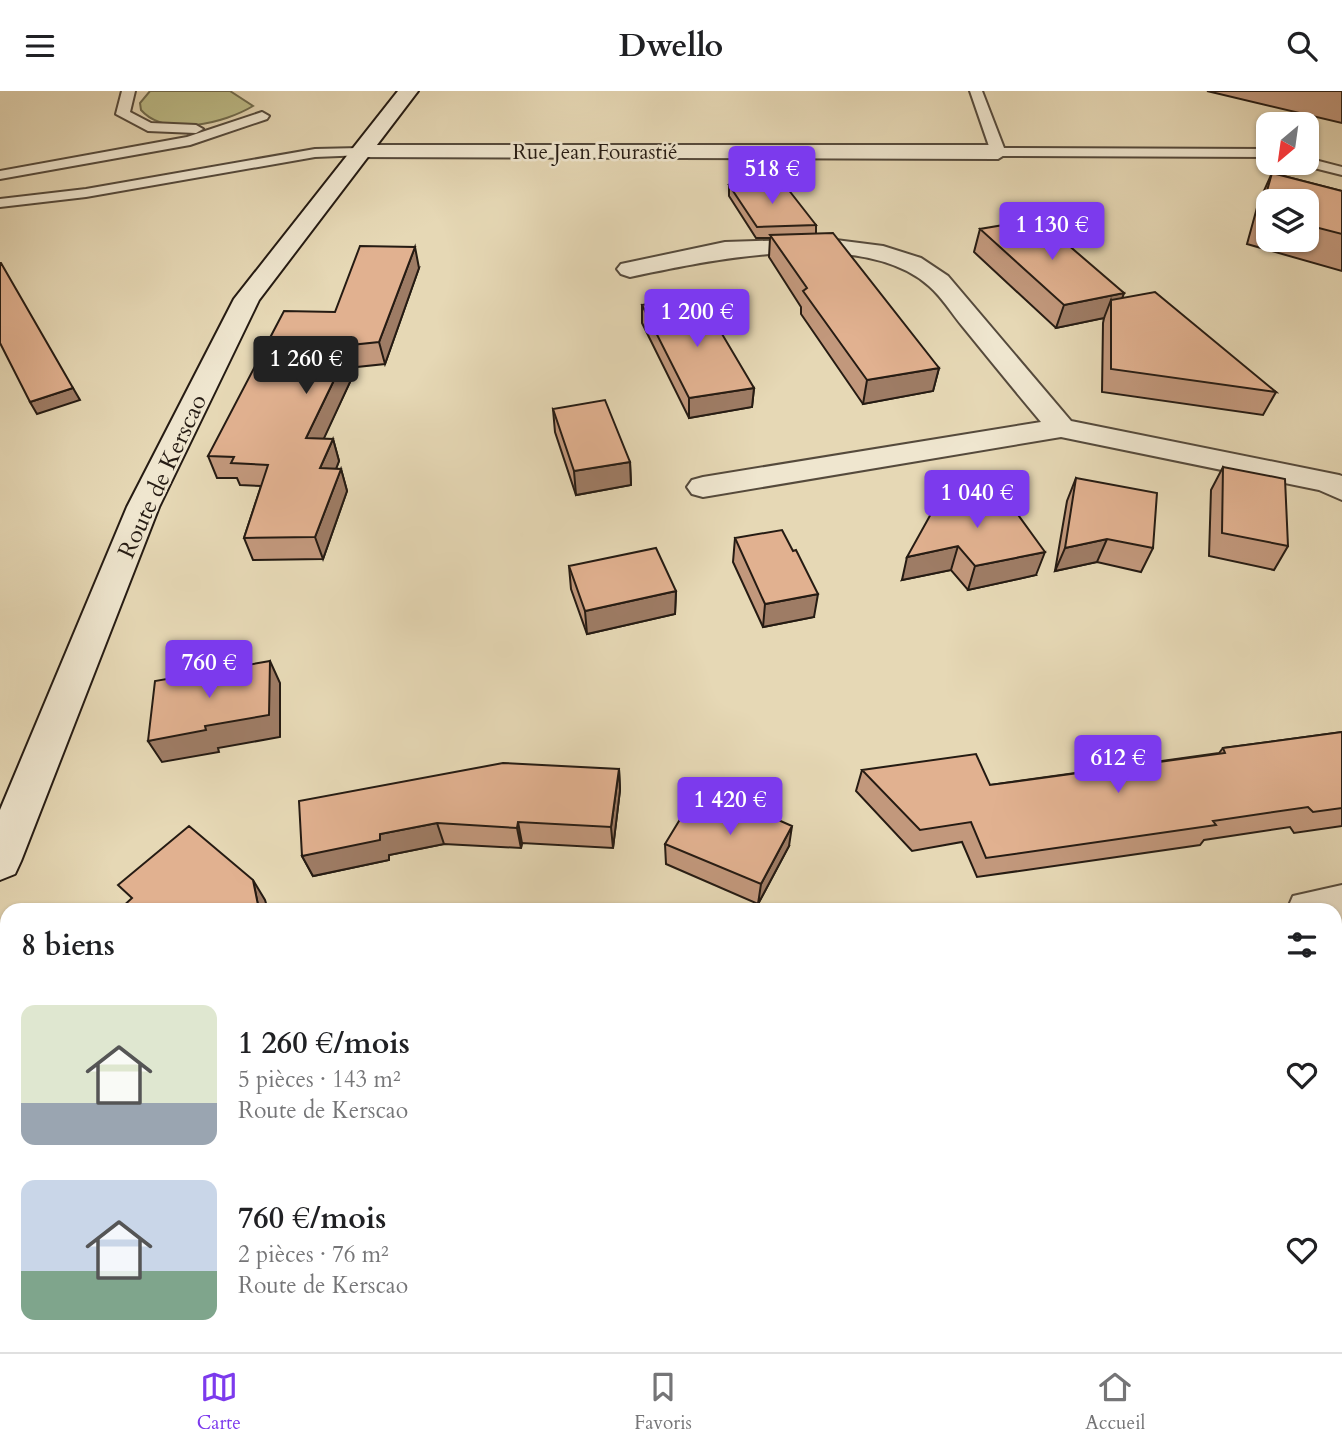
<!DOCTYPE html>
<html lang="fr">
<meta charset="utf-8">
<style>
:root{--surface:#fff;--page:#f6f6f6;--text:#202124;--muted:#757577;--line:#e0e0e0;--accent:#7c3aed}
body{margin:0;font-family:Cardo,serif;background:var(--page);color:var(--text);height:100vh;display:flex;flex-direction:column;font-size:26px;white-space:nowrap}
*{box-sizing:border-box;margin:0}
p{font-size:23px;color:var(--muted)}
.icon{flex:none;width:38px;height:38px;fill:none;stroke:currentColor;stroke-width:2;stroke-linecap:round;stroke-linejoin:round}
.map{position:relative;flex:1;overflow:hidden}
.sheet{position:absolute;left:0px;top:812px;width:1342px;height:450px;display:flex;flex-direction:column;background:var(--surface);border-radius:21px 21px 0 0;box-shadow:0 2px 5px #0004}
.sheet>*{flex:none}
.needle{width:46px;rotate:209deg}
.fabs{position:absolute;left:1256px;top:21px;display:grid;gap:14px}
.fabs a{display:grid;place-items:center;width:63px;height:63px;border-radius:14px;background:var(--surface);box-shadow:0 2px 5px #0004;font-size:35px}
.price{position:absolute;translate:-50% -60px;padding:0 16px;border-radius:7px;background:var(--accent);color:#fff;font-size:23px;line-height:46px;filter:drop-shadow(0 2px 4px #0008)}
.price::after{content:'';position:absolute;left:50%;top:42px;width:21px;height:16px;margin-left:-10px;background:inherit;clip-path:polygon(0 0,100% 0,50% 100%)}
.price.active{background:#222;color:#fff}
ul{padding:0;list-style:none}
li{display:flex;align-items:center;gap:21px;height:175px;padding:0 21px}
li span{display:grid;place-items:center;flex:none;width:196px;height:140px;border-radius:14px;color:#555}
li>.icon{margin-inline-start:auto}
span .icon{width:84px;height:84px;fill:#fffc;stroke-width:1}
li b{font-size:30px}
h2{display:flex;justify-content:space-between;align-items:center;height:84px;padding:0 21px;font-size:30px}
header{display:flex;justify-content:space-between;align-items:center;height:91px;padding:0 21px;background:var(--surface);font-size:32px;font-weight:600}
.dock{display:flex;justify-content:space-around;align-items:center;height:98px;border-top:2px solid var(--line);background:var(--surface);font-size:19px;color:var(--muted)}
.dock a{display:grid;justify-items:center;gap:4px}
.dock .active{color:var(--accent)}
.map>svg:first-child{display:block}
.green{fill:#bdbc88;stroke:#716c4e;stroke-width:2}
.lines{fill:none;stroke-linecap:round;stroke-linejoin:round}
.lane-casing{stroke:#554a3c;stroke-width:4}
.street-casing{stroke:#554a3c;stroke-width:4}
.secondary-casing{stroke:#251b13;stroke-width:4}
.lane{fill:#efe6cf;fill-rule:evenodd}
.street{fill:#efe6cf;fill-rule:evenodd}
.secondary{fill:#efe6cf;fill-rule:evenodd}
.wall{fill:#c2987c;stroke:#251b13;stroke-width:2;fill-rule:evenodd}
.shaded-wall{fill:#9e7c65;stroke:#251b13;stroke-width:2}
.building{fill:#e1b190;stroke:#251b13;stroke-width:2}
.labels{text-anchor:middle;stroke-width:5;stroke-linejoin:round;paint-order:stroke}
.far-street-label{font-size:21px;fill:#251b13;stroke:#efe6cf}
.street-label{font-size:24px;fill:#251b13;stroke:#efe6cf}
</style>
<header><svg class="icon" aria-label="menu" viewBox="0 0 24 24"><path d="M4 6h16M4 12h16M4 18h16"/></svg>Dwello<svg class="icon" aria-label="search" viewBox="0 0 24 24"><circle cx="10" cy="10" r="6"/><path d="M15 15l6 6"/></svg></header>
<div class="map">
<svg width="1342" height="1261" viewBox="0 0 1342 1261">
<rect width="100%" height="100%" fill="#e6d8b5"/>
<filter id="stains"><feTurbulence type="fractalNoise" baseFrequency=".00286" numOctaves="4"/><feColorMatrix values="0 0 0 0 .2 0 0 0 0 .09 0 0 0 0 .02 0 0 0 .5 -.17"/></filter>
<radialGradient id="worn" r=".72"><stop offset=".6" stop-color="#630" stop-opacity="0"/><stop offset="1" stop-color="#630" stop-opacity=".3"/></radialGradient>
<!-- green -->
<path class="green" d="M150,0h80l23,15c-28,17 -87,32 -112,4l-1,-7z"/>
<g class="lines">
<defs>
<path id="lane" d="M122,0h13l-5,21 21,11 45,2 7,4 -7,4 -48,-2 -32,-17z
M970,0h12l22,57 265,1v8l-271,-1 -7,-4z
M262,21l7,4 -2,3 -77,26 -190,34v-8l187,-34z
M360,57l7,4 -2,3 -50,2 -229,40 -86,10v-8l86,-10 229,-40z
M1307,67l35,9v8l-40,-10 -1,-2h6z"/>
<path id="street" d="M360,54h638l11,7 -11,7 -646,-2 -3,-5z
M828,148l55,7 38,12 27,18 123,145 268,54 3,1v24l-23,-10 -258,-53 -358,60 -11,-3 -5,-7 5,-7 11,-3 338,-55c-26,-31 -52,-63 -78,-95 -11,-13 -21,-30 -34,-41 -66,-59 -220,-26 -299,-9l-9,-3 -4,-5 4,-5 104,-22z
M1342,794v40l-7,1v-16h-48l6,-14z
M7,998v50l-7,1v-50z
M601,1255h56l2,6h-58z"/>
<path id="secondary" d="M398,0h20l-159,209 -100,207 -138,354 -6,13 -15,6v-70l127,-303 107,-208z"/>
</defs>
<!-- lane casing -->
<use href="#lane" class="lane-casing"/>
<!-- street casing -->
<use href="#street" class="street-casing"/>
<!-- secondary casing -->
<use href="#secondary" class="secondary-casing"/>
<!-- lane -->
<use href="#lane" class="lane"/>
<!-- street -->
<use href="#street" class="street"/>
<!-- secondary -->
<use href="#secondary" class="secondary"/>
</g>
<!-- wall -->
<path class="wall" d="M1207,0h135v32z
M1272,82l70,18v80l-95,-27 11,-40zM1269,110h38v39h-38z
M729,94l87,40v9l123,134 -6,23 -70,13 -62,-90v-7l-32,-50 1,-19h-14l-27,-42z
M980,138l144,64 -2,5 154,94 -13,23 -161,-23 1,-69 1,-5 -48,10 -82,-76z
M419,177l-34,96 -28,3 -34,72h10l6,22 -3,8h5l6,22 -24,68 -70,1 -9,-22 17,-52 -21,-1 -3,-7h-20l-9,-22 127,-144z
M642,214l56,9 56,74 -2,19 -63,11 -47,-95z
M553,318l77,53 1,23 -55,10 -21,-63z
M1223,376l65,79 -14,24 -65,-14 2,-66z
M1076,387l77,70 -12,24 -44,-10 -42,9 12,-70z
M956,407l80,77 -68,15 -17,-20 -49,10z
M735,447l58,13 21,66 -51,10 -30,-65z
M569,475l107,25 -1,23 -88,20 -16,-45z
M1342,641v94l-48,7 -4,-6 -86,13 -4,5 -223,32 -15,-35 -50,9 -56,-60 6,-21 128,15 229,-32 4,-5z
M619,678l1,21 -7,58 -91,-5 -1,5 -77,-4 -55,11v5l-76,16 -11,-20z
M665,753l124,2 -31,58 -92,-40z
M1335,938l7,12v53l-7,2z
M7,1255h352l-46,4z"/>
<!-- shaded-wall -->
<path class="shaded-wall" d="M415,156l4,21 -34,96 -6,-22z
M1124,202l-8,23 -5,-16 -7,18 -48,10 8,-23z
M351,254l6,22 -43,93 -8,-22z
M939,277l-6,23 -70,13 4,-24z
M73,297l7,12 -43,14 -7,-12z
M754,297l-2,19 -63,11v-20z
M333,348l6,22 -11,29 -8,-22z
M630,371l1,23 -55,10 -2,-24z
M341,378l6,22 -24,68 -8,-22z
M1107,448l-10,23 -42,9 10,-23z
M958,455l-7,24 -49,10 5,-23z
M1045,461l-9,23 -68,15 7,-24z
M676,500l-1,23 -88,20 -2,-23z
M818,503l-4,23 -51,10 2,-23z
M270,570l10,22v54l-62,11 1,4 -57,10 -14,-21 57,-15z
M619,678l1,21 -7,58 -2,-21z
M518,731l4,21 -1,5 -4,-20z
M437,732l7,21 -55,11v5l-76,16 -11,-20 78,-22z
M792,735l-3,20 -31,58 3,-20z
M253,789l12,20 3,10h-9z
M298,1255h6l9,4v2h-16z"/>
<!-- building -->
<path class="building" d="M1272,82l70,18v43l-35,-9v-24h-38v13l-8,-2z
M784,93l32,41 -59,2 -28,-42z
M1038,128l86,74 -60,12 -84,-76z
M833,142l106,135 -72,12 -64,-89 4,-3 -37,-53z
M360,155l55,1 -36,95 -28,3 -45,93 27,1 -13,29 21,1 -26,68 -71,1 24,-73 -37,-2 3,-6 -26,-1 76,-145 51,1z
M0,172h1l72,125 -43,14 -30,-59z
M1155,201l121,100 -165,-23v-69z
M689,206l9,17 11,-2 45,76 -65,10 -47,-93z
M605,309l25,62 -56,9 -21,-62z
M1223,376l62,12 3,67 -66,-13z
M1076,387l81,15 -4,55 -46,-9 -42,9z
M985,402l8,11 15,-3 37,51 -70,14 -17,-20 -51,11 35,-63 14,4z
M782,439l11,21 3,-1 22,44 -53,10 -30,-66z
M656,457l20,43 -91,20 -16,-45z
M270,570l-1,54 -64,11 1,4 -58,11 7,-60z
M1342,641v76l-29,4 -5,-5 -95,14 3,4 -230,33 -15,-36 -51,8 -58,-60 114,-16 14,31 235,-32 -2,-5z
M503,672l116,6 -8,58 -93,-5 -1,6 -80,-5 -57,11v6l-78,16 -3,-55z
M723,705l69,30 -31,58 -96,-40 28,-46 23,8z
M189,735l64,54 6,30h-140l13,-12 -14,-13z
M1335,938l7,12v43l-7,1z
M0,1196h7v59h291l-1,6h-297z"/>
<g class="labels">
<!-- far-street labels -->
<g class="far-street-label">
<text x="595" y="68">Rue Jean Fourastié</text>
</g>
<!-- street labels -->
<g class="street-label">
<text transform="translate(162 385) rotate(-65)" y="8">Route de Kerscao</text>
</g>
</g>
<rect width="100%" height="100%" filter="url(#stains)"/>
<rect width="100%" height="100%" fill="url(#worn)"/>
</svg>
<div class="fabs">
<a><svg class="needle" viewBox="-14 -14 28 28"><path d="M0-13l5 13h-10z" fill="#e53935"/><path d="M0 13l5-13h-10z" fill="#757577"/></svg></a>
<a><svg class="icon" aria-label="layers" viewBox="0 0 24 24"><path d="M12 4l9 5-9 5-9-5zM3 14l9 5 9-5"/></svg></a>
</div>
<b class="price" style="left:772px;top:115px">518 €</b>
<b class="price" style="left:1052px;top:171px">1 130 €</b>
<b class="price" style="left:697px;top:258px">1 200 €</b>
<b class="price active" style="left:306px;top:305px">1 260 €</b>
<b class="price" style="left:977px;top:439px">1 040 €</b>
<b class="price" style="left:209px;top:609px">760 €</b>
<b class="price" style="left:1118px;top:704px">612 €</b>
<b class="price" style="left:730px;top:746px">1 420 €</b>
<section class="sheet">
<h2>8 biens<svg class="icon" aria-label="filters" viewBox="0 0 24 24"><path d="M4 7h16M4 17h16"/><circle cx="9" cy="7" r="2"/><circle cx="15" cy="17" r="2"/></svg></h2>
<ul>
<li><span style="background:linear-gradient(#dfe7d0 70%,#9aa5b1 0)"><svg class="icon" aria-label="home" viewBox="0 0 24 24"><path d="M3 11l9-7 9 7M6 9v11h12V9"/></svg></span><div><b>1 260 €/mois</b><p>5 pièces · 143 m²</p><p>Route de Kerscao</p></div><svg class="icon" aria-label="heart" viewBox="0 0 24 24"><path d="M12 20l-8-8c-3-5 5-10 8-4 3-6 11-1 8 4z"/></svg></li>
<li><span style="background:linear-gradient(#c9d6e8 65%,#7fa58c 0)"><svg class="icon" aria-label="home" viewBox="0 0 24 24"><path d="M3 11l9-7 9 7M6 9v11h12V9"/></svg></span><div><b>760 €/mois</b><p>2 pièces · 76 m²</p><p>Route de Kerscao</p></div><svg class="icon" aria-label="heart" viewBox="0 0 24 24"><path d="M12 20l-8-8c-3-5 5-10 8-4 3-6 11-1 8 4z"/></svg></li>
</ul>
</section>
</div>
<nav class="dock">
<a class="active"><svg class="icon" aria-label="map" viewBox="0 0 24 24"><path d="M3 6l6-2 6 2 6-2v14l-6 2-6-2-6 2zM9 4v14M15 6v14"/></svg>Carte</a>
<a><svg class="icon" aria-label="saved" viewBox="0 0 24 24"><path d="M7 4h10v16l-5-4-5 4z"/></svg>Favoris</a>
<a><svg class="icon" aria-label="home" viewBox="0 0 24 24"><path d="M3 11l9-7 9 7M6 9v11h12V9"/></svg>Accueil</a>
</nav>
